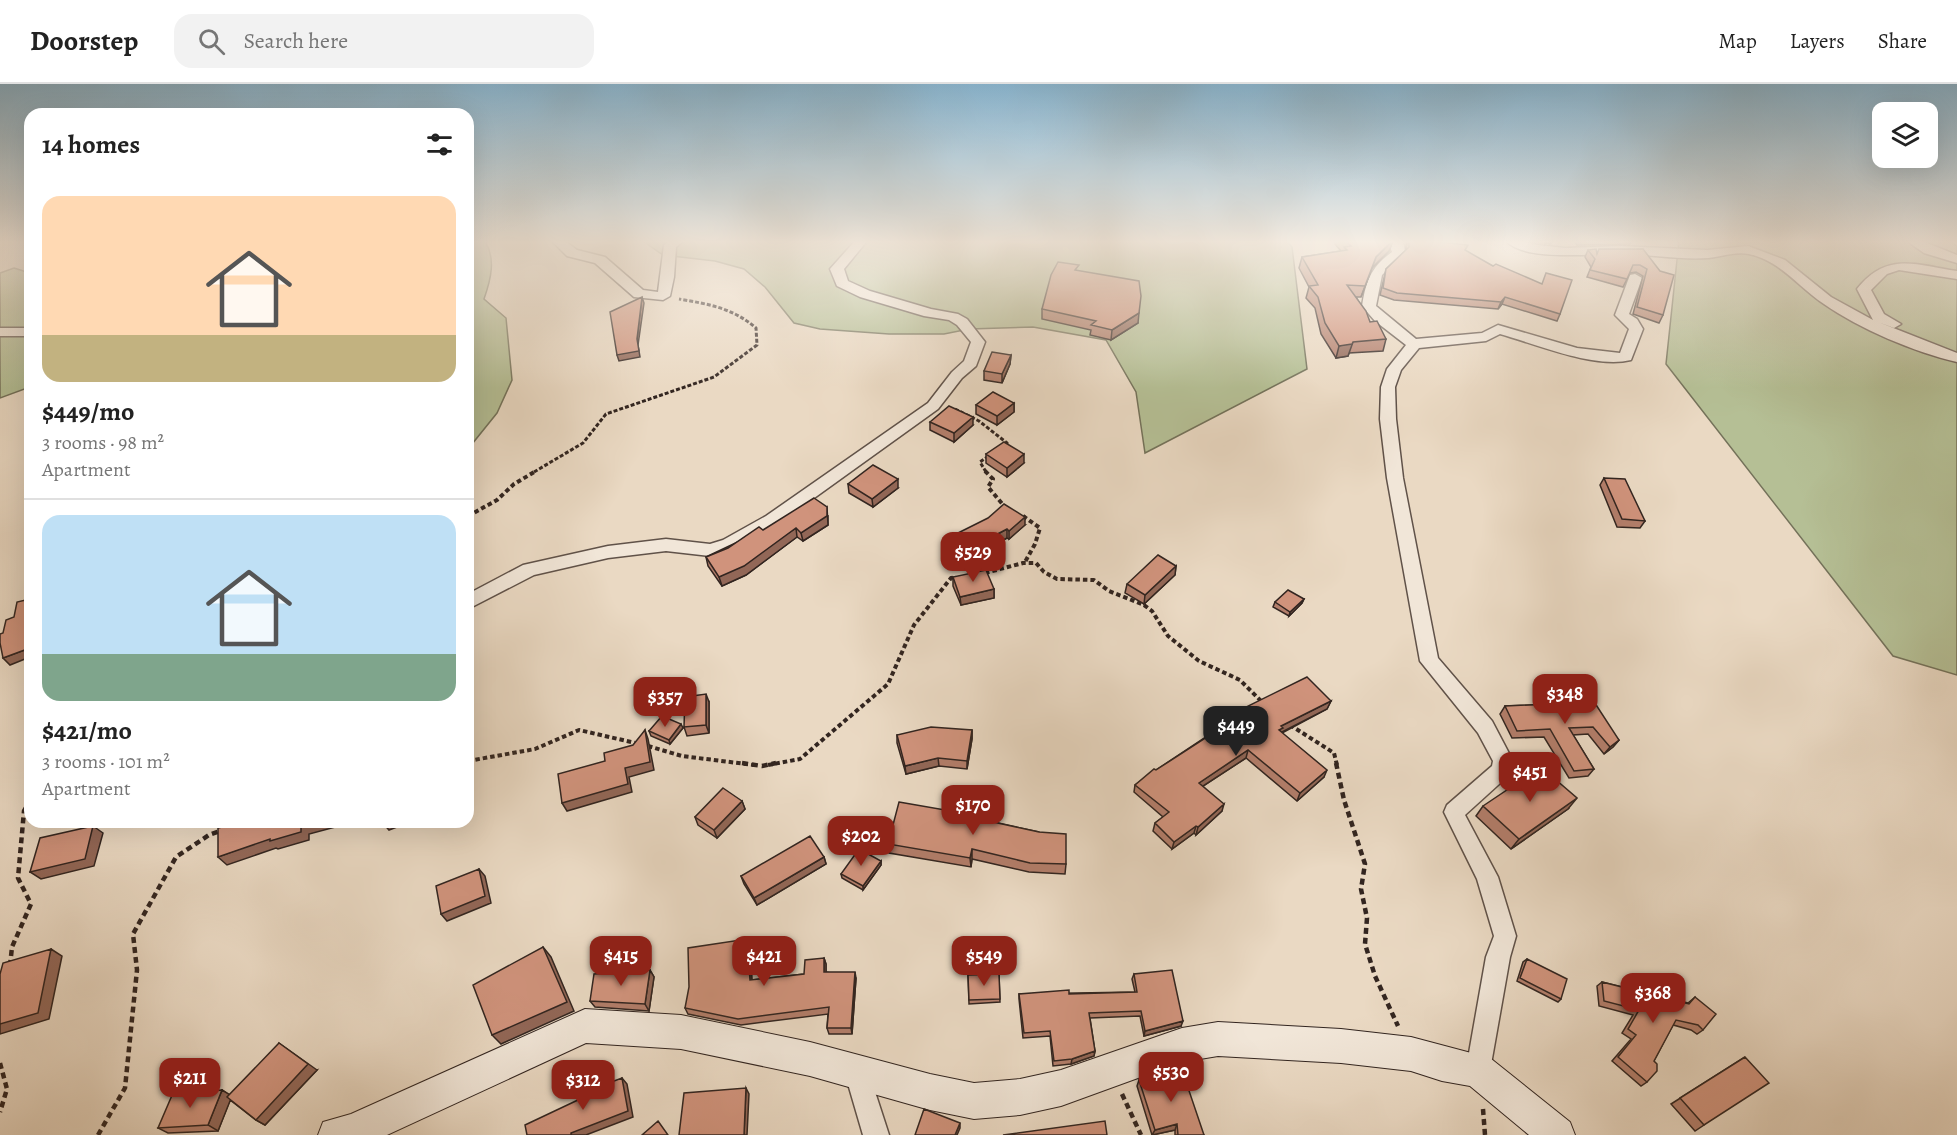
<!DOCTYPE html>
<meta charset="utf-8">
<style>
:root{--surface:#fff;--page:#f2f2f2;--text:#222;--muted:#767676;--line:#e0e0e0;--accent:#8f2418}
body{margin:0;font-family:Alegreya,serif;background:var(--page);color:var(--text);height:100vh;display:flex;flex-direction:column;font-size:22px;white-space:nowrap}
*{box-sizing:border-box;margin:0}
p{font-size:20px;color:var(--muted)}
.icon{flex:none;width:33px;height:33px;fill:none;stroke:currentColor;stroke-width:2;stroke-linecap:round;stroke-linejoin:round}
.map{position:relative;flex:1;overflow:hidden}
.sheet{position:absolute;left:24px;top:24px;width:450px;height:720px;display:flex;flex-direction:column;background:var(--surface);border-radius:18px;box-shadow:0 6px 24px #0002}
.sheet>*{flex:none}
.buttons{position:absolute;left:1872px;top:18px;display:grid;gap:12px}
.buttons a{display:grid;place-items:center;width:66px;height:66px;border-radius:12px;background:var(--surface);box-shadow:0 6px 24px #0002;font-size:30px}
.price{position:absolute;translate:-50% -51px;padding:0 14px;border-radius:12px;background:var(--accent);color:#fff;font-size:20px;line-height:39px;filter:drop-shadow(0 2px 3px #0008)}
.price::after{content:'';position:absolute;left:50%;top:36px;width:18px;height:14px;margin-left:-9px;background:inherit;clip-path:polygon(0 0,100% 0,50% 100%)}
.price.selected{background:#222;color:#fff}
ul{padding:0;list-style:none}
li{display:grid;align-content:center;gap:12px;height:318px;padding:0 18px}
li+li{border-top:2px solid var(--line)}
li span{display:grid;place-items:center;height:186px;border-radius:18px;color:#555}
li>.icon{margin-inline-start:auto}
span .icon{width:108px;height:108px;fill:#fffc;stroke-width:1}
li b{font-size:26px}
h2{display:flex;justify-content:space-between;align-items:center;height:72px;padding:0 18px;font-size:26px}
header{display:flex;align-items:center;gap:36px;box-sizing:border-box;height:84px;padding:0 30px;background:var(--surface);border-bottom:2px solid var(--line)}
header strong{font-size:28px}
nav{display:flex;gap:33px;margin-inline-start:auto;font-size:21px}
.search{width:420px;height:54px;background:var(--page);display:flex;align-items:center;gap:15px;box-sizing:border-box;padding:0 21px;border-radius:18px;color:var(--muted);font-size:22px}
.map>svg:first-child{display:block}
.green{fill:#b5bf95;stroke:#74725a;stroke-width:1.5}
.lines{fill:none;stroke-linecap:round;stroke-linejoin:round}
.street-casing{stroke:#605249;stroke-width:3}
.secondary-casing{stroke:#322520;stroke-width:2}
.path-far2{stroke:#322520;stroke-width:3;stroke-dasharray:4 2;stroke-linecap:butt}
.path-far1{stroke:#322520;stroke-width:4;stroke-dasharray:4.5 3;stroke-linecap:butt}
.path{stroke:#322520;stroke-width:4.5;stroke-dasharray:6 4;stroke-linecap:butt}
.street{fill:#f1e6d8;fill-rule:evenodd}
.secondary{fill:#f1e6d8;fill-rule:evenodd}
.wall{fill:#b37e6b;stroke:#322520;stroke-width:1.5}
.shaded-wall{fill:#926757;stroke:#322520;stroke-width:1.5}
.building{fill:#d0937c;stroke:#322520;stroke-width:1.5}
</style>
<header>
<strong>Doorstep</strong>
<div class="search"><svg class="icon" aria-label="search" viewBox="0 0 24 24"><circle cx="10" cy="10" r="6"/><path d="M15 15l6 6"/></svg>Search here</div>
<nav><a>Map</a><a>Layers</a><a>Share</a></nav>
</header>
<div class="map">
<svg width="1957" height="1051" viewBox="0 0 1957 1051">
<rect width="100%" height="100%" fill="#ead9c3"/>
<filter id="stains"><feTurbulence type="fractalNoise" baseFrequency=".00333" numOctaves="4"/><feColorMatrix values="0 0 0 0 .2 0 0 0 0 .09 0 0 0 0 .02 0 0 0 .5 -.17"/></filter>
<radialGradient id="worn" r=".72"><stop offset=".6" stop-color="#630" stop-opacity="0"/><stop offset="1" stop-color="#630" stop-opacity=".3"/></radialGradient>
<!-- green -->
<path class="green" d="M468,157h17c11,18 6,38 -1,58l22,19 6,62 -15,33 -29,36z
M643,157h643l6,6 15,122 -162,84 -9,-61 -30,-52 -73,-13 -64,2 -25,5h-55l-69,-5 -26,-6 -29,-36 -21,-18 -29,-8 -52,-6z
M1679,157h270l8,5v429l-64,-19 -227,-292z
M14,184l16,5v114l-30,11v-125z"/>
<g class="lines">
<defs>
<path id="street" d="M552,157h13l12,9 28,7 38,33 15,2 6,-47 5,-4h14l-7,6 -2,30 -4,19 -7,4 -29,-3 -39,-34 -28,-7z
M855,157h12l-23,28 4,12 22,10 61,18 27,5 9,5 18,23 -9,24 -14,12 -24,31 -160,115 -43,24 -25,8 -44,-5 -58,7 -74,17 -66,34v-15l55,-29 85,-19 58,-7 44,5 13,-4 43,-24 162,-113 24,-31 12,-11 7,-19 -14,-17 -8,-5 -25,-4 -64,-19 -23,-11 -7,-17z
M1388,157h13l3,4 1,8 -23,22 -6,31 40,33 66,-6 16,-8 79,23 43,5 9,-24 -14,-14 15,-40 5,-1 7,4 -13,36 8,5 6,10 -12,31c-37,9 -95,-16 -131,-26l-14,7 -67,7 -18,22 -6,17 1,32 7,59 35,180 54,63 21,40 -5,15 -43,39 33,62 18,59 -6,21 -20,113 -3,9 -9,3 -9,-3 -3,-9 20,-113 8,-21 -17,-57 -33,-67 3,-7 45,-39 1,-5 -15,-28 -58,-72 -33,-183 -7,-59 1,-32 6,-18 19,-24 -31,-24 -13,-15c4,-25 9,-39 30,-54z
M1506,157h16l16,4 27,3 55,-2 87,4 41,-4 37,14 46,37 42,23 -16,-31c30,-38 59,-24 100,-18v8l-58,-9 -12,4 -16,16 13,24 17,10 -7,4 -16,-6 79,31v9c-43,-10 -97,-33 -133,-58 -26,-17 -43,-43 -75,-50 -14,-3 -28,3 -41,4 -29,2 -58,-4 -87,-4 -28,-1 -95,8 -115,-13z
M1907,157h15l35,14v8l-33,-10z
M0,244h30v8h-30z
M856,974l9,3 24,74h-26l-19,-65 3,-9z"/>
<path id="secondary" d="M585,925l96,6 129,27 120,32 44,9 46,-4 41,-9 121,-42 36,-6 123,7 70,8 79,21 80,64 5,13h-46l-59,-49 -28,-5 -31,-10 -70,-8 -123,-7 -36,6 -121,44 -41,9 -46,4 -44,-9 -120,-34 -129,-27 -95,-6 -199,92h-69l5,-13 28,-8z"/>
</defs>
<!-- street casing -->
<use href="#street" class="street-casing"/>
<!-- secondary casing -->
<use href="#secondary" class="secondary-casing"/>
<!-- path-far2 -->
<path class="path-far2" d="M955,325l24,12 28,22 -4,3
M534,388l49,-29 23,-29 108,-37 43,-32 -1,-17c-23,-20 -48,-24 -77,-29
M986,388l-6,-10 10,-7"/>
<!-- path-far1 -->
<path class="path-far1" d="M985,387l8,8 -5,8 17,20
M468,432l29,-16 17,-16 22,-13
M1023,432l17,12 -5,16 -10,18
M985,489l38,-10h13l8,9 13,7 37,1 15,11 35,14 8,6 16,25 31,25 41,19 23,23
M1290,641l44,28 3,12
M648,662l34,10 72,9
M468,677l67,-12 44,-19 61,14
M768,681l32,-6 88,-75 26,-59 37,-47 5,-1"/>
<!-- path -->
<path class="path" d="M742,679l20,3 14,-3
M1336,679l8,37 21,64 -4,25 6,29 -2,26 10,32 23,50
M10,882l2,-19 19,-43 -13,-26 6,-67 6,-10
M0,979l7,26 -7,23
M1122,1010l19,41
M1483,1025l2,26
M98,1051l27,-47 12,-118 -4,-36 43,-77 33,-22 14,-5"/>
<!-- street -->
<use href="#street" class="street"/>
<!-- secondary -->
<use href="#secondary" class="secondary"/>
</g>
<!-- wall -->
<path class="wall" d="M1336,157h57l-4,10 -17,17 -11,29h-5l14,25 16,17 -3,12 -34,2 -1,3 -12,2 -15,-24 -6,-26 -9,-10 3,-11 -10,-19 3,-11 39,-6 -6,-7z
M1408,157h23l35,10 94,63 -3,7 -55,-17 -4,5 -104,-9 -14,-5 6,-26 20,-19v-5z
M1531,157h21l-1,3z
M1574,157h58l-2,3 -53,1z
M1643,165l20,66 -4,8 -26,-9 10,-38 -7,-4 -6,1 -7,14 -36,-10 4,-10 -6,-10 3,-7 9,4z
M1079,187l59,52 -27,17 -21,-5 1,-5 -49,-11v-10z
M1011,271l-1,9 -8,19 -18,-3v-9z
M1014,319v9l-17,13 -21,-11v-9z
M930,338l43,3 -19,17 -24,-12z
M986,370l38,9 -17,14 -21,-14z
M1604,394l41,43 -5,7 -23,-1 -17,-42z
M848,400l50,4 -25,19 -24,-14z
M828,432v9l-25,16 -6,-4 -51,38 -24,11 -14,-20 -2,-9 57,-27z
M1025,441l-16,14 -2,-1 -38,20 -14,-15 -1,-8z
M1176,482l-1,9 -31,29 -19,-11 2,-9z
M953,493l41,12v9l-33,7 -8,-19z
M1304,515l-2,4 -13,13 -16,-9 2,-5z
M1568,613l51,43 -6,7 -9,7 -16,-20 -15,1 21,34 -6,7 -19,2 -25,-41 -32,1 -12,-24 5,-8 58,-2z
M1331,617l-4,8 -45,24 42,44 -27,24 -51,-43 -43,28 19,25 -26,24 -2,-2 -22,16 -19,-18 2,-8 8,-6 -29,-25 1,-7 21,-15 68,-45 2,-8z
M709,618v31l-22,3 -3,-9z
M683,644l-13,16 -19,-8 -2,-5z
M972,646v9l-5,30 -28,-3 -33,8 -9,-31v-8z
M742,717l3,8 -28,29 -19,-13 -3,-8z
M1483,722l85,3 -57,40 -35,-33z
M980,732v3l59,13 27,32 -1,10 -36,-2 -57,-13 -1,8 -82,-14 -1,-9z
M824,773l2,7 -69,41 -13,-21 -3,-8z
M881,777v4l-18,25 -21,-12 -1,-4z
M750,861l2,35 52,-6 20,-16 2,6v8l30,6 -4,56h-23l-2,-6 1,-14 -87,11 -53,-11 -3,-6z
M1527,875l34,40 -3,3 -41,-21 6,-19z
M650,886l4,7 -5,34 -54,-4 -5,-6z
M999,890l1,28 -31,2 -1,-29z
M1134,890l47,52 -37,10 -4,-20 -50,2 5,33 -1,5 -23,8 -18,2 -3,-30 -27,2 -4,-39v-5l116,-2 -3,-13z
M1602,898l86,21 7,-6 8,33 -6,4 -6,-4 -18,-5 -19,36 -7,21 -6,4 -29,-25 19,-22 -9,-6 11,-18 -34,-9 -2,-20z
M1745,973l-41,68 -9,6 -24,-27z
M317,986l-52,55 -9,-5 -26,-20 -12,31 -50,2 -10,-5 64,-38 7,5z
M1139,996l65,55h-29v-5l-23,5 -15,-49z"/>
<!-- shaded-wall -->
<path class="shaded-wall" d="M1393,157l-4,10 -17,17 -11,29 15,-40z
M642,213l2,6 -6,42 2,12 -21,4 -2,-6 20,-16z
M1505,213l-3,7 -4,5 3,-7z
M1139,229l-1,10 -27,17 1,-10z
M1353,258l-5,14 -12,2 3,-12z
M1011,271l-1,9 -8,19v-9z
M1014,319v9l-17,13v-9z
M973,333v8l-19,17v-9z
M1024,370v9l-17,14v-9z
M898,395v9l-25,19 -1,-8z
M827,423l1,18 -25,16 -2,-8z
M1025,433v8l-16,14v-8z
M796,444l1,9 -51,38 -24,11 -3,-9z
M1007,445v9l-38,20v-9z
M1176,482l-1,9 -31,29 1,-9z
M994,505v9l-33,7 -1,-8z
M1304,515l-2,4 -13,13 1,-4z
M30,548v13l-3,-12z
M30,564v9l-20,8 -7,-7z
M706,610l3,8v31l-3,-8z
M1331,617l-4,8 -45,23 -3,-2 2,-4z
M681,640l2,4 -13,16 -1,-4z
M645,646l3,9 6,31 -25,7 3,15 -65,19 -5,-8 63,-35z
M972,646v9l-5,30v-8z
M1619,656l-6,7 -9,7 6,-7z
M1248,666l-2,8 -49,32 2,-7z
M938,674l1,8 -33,8 -1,-8z
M1327,686l-3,7 -27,24 3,-8z
M1577,714l-9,11 -57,40 8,-10z
M742,717l3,8 -28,29 -3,-8z
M1224,720l-2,7 -26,24 2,-8z
M316,738h38l-45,12v6l-31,9 -2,-1 -49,17 -9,-8 83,-31z
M382,738h28l-21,8z
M93,742l10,7 -9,33 -53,13 -11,-7z
M1196,742l-2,7 -22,16 2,-7z
M972,765v10l-1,8 -1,-9z
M824,773l2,7 -69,41 -3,-7z
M881,777v4l-18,25v-4z
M479,785l6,7 6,27 -44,18 -6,-7z
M747,855l3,6 2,41 -2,-6z
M543,863l8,10 23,54 -73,33 -9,-9z
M51,865l11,7 -13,63 -49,15v-10z
M824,874l2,6v14l-2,-6z
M650,886l4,7 -5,34 -4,-7z
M855,888l1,6 -4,56 -1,-6z
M1183,937l-2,5 -37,10 1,-5z
M279,959l38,27 -52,55 -9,-5z
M1095,967l-1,5 -23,8 1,-5z
M622,994l5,6 6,33 -47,18h-15v-2z
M746,1004l3,6 -2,41h-3z
M222,1006l10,6 -14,35 -10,-6z
M960,1039v5l-3,7h-2z
M1177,1040l-2,6 -23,5 3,-5z"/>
<!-- building -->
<path class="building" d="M1345,157h47l-16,16 -11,29 -18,-1 19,26 4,11 7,-1 9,18 -33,3 -1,2 -13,2 -14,-23 -7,-26 -9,-11 9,-1 -16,-28 45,-7 -3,-3 7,-1z
M1409,157h22l37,4 -3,5 28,16 3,-2 46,20 4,-11 26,7 -12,34 -55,-17 -4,5 -104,-9 -14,-5 3,-19 23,-22z
M1596,165l1,5 2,-5h44l17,22 14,4 -11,40 -26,-8 10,-38 -7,-4h-7l-6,14 -37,-9 5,-11 -7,-9z
M1058,178l21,3 -4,5 64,11 2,15 -2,17 -27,17 -21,-5 5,-4 -54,-12 9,-34z
M642,213l-5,42 2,12 -22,4 -7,-43z
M992,268l19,3 -9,19 -18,-3z
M993,308l21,11 -17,13 -21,-11z
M949,322l24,11 -19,16 -24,-11z
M1004,358l20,12 -17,14 -21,-14z
M873,381l25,14 -26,20 -24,-15z
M1604,394l21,1 20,42 -23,-2z
M814,414l13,9v9l-26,17 -5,-5 -52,38 -25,11 -13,-20 22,-9 31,-21 4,3z
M1004,420l21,13 -16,14 -2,-2 -38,20 -15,-14 34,-17z
M1158,471l18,11 -31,29 -18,-11z
M986,486l8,19 -34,8 -7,-20z
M1288,506l16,9 -14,13 -15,-10z
M30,515v33l-3,1 3,15 -27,10 -3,-15v-9l3,-1 3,-13 8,-3 3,-15z
M1307,593l24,24 -50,25 2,2 -4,2 48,40 -27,23 -52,-43 -49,33 25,21 -26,23 -2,-1 -22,16 -19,-19 14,-11 -34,-27 19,-16 2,1 74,-48 -4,-5z
M706,610v31l-22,2 1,-30z
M1589,610l30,46 -9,7 -17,-20 -24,1 25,41 -20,2 -24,-42 -33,2 -12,-25 68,-3 -5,-6z
M662,632l19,8 -12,16 -20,-9z
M931,643l41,3 -5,31 -29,-3 -33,8 -8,-31z
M645,646l5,32 -25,6 3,16 -66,19 -4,-29 47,-13 -1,-8 29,-8z
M1541,683l36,31 -58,41 -36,-33z
M723,704l19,13 -28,29 -19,-13z
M899,718l81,14 -1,3 60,13 27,2v30l-36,-1 -58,-14 -2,9 -82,-14z
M242,738h74l-15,4v6l-31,9v-2l-52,18v-29z
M93,742l-8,33 -55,13 10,-34z
M810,752l14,21 -70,41 -13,-22z
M859,765l22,12 -18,25 -22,-12z
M479,785l6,27 -44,18 -5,-28z
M747,855l3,41 54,-6 1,-14 19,-2v14h31l-4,56h-24l2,-21 -91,12 -53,-11 4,-21 -1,-39z
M543,863l24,55 -75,33 -19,-50z
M51,865l-13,64 -38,11v-50l3,-11z
M1527,875l40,20 -6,20 -41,-21z
M650,886l-5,34 -55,-3 4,-27z
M1172,886l11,51 -38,10 -4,-20 -52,2 6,38 -23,8 -18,2 -4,-30 -26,2 -5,-39 50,-4v4l68,-2 -3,-18z
M999,890l1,25 -31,1 -1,-25z
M1602,898l87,22 6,-7 21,17 -13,16 -5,-5 -22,-5 -22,41 3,3v7l-10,11 -29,-25 18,-22 -8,-6 11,-19 -35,-9z
M279,959l29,21 -52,56 -29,-23z
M1745,973l24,26 -65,42 -24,-27z
M1182,986l22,65h-26l-1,-11 -22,6 -16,-50z
M622,994l6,33 -57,22v2h-44l-2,-10 55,-26 -1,-5z
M746,1004l-2,47h-65l5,-42z
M222,1006l-14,35 -50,3 15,-35z
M924,1025l36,14 -5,12h-40z
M658,1037l10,14h-26z
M1105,1037l2,14h-104z"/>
<!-- sky -->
<linearGradient id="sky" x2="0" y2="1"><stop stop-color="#88b6d2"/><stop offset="0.52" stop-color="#f6eee4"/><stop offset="1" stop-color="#f6eee4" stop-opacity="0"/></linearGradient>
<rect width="1957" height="304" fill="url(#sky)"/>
<rect width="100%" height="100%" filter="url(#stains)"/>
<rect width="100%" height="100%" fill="url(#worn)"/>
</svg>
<div class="buttons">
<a><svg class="icon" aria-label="layers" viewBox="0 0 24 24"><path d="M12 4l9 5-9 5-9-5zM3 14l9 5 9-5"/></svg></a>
</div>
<b class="price" style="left:973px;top:499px">$529</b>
<b class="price" style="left:1565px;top:641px">$348</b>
<b class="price" style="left:665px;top:644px">$357</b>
<b class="price selected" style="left:1236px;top:673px">$449</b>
<b class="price" style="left:1530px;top:719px">$451</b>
<b class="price" style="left:973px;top:752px">$170</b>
<b class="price" style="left:861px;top:783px">$202</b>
<b class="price" style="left:621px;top:903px">$415</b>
<b class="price" style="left:764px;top:903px">$421</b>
<b class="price" style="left:984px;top:903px">$549</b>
<b class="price" style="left:1653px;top:940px">$368</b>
<b class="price" style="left:1171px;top:1019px">$530</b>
<b class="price" style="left:190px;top:1025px">$211</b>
<b class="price" style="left:583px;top:1027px">$312</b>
<section class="sheet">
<h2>14 homes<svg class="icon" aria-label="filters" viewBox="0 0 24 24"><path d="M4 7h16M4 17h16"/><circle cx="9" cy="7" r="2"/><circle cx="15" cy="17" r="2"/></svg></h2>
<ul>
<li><span style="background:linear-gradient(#ffd9b3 75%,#c2b280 0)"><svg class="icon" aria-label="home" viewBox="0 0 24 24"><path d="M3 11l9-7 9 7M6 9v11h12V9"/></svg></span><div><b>$449/mo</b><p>3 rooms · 98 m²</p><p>Apartment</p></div></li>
<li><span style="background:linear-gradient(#bfe0f5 75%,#7fa58c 0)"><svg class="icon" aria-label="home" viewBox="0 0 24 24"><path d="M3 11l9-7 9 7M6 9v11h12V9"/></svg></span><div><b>$421/mo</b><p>3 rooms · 101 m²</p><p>Apartment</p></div></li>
</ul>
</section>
</div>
